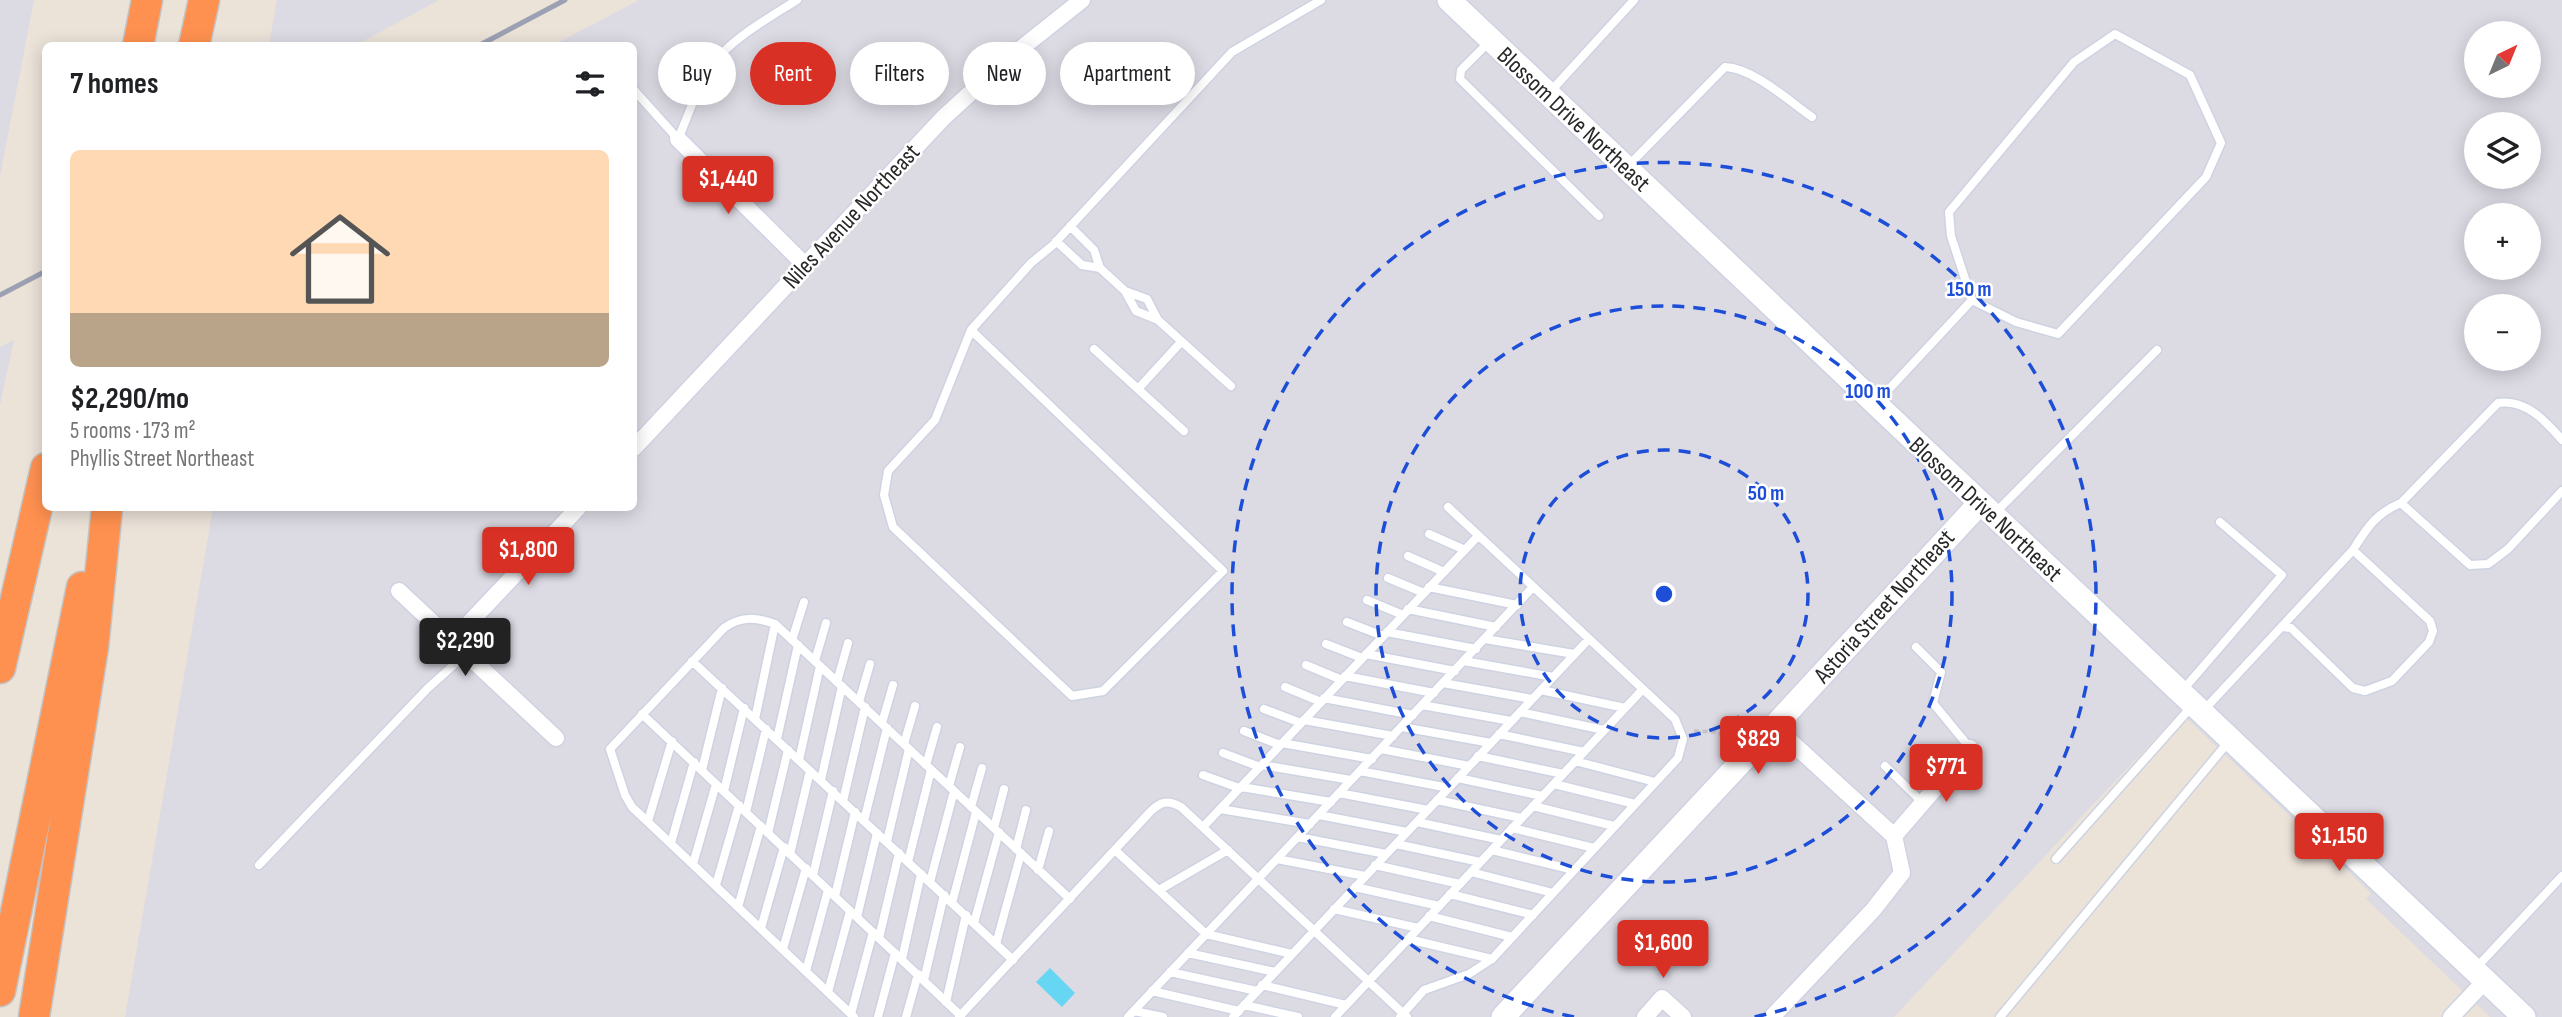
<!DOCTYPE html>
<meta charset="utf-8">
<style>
:root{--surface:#fff;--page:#f2f2f2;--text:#202124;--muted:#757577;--accent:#d93025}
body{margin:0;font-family:"Sofia Sans Condensed",sans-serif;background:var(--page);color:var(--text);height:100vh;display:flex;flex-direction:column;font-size:26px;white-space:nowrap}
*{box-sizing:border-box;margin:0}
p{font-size:23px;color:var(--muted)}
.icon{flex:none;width:38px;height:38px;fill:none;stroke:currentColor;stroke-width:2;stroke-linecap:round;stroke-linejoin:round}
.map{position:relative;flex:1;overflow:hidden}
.sheet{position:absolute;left:42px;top:42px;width:595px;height:469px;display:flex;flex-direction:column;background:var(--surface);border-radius:10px;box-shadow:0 4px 18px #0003}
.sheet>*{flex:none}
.hud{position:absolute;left:658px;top:42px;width:665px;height:63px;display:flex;gap:14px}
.needle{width:46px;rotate:43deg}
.tools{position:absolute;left:2464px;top:21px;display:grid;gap:14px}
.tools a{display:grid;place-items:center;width:77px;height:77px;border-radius:50%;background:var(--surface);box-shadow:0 4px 18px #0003;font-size:35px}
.price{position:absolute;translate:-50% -60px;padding:0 16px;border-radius:7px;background:var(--accent);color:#fff;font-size:23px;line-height:46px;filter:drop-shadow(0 2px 4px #0008)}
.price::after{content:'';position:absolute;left:50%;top:42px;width:21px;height:16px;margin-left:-10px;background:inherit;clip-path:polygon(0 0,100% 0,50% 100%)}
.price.on{background:#222;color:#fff}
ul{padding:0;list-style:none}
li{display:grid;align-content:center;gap:14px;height:371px;padding:0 28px}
li span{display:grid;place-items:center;height:217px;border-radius:10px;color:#555}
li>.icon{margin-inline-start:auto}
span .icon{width:126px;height:126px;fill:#fffc;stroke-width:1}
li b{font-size:30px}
h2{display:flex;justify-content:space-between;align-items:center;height:84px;padding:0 28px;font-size:30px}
.chip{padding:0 24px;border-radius:32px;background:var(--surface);box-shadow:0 4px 18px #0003;font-size:24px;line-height:63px}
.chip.on{background:var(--accent);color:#fff}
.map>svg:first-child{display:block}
.industrial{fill:#dcdae3;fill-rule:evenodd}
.water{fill:#66d6f3}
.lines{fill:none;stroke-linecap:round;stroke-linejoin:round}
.lane-casing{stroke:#ced3e2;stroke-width:11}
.street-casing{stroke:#ced3e2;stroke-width:19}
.secondary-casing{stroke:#ced3e2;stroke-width:26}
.highway-casing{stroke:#c3c3c3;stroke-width:33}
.path{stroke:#c3c3c3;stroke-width:3.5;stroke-dasharray:5 3.5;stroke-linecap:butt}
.lane{stroke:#fff;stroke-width:8}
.street{stroke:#fff;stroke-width:16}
.secondary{stroke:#fff;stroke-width:23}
.highway{stroke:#ff9150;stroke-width:30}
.rail{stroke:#9ba0b3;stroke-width:5}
.ring{fill:none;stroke:#1d4ed8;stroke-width:3.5;stroke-dasharray:12 9}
.labels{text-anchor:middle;stroke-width:5;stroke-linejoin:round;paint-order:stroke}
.street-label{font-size:24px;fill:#282828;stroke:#fff}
.centre{fill:#1d4ed8;stroke:#fff;stroke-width:3.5}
.ring-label{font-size:21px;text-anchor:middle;font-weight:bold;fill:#1d4ed8;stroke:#fff;stroke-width:5;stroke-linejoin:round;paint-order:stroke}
</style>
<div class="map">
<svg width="2562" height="1017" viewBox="0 0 2562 1017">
<rect width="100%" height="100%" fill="#ebe2d8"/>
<!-- industrial -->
<path class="industrial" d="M0,0h34l-34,176z
M277,0h162l-83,45h-87z
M639,0h1923v1017h-72l-124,-118 5,-6 -191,-181 -286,305h-1769l88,-509h421v-462l-80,-1zM2476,33h53v53h-53zM2476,124h53v53h-53zM2476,215h53v53h-53zM2476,306h53v53h-53z
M14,340l-14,65v-58z"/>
<!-- water -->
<path class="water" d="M1050,968l25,25 -13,14 -26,-25z"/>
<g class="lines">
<defs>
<path id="lane" d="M1489,42l-28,28 -1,9 139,137
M634,90l44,49c11,-25 20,-55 37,-78 21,-25 55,-44 82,-61
M1550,92l84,-92
M1628,166l97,-99c28,1 64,34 87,50
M1056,241l26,24 18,3 -6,-18 -24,-24
M1100,268l25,23 11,20 22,9 -11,-21 -22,-8
M1158,320l73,66
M971,330l252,241 -120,120 -31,5 -179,-169 -9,-32 4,-24 47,-51 36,-90 60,-67 22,-18 179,-193 89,-52
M1181,342l-43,47 46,42
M1094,349l44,40
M1877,402l95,-102 44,22 42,12 148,-157 15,-34 -31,-68 -75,-41 -41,28 -125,150 2,24 21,64
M2401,503l69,62 18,-1 20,-15 54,-58
M1995,513l162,-163
M1429,534l36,16
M2353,550c14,-22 23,-37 48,-47l97,-100c27,-4 47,17 64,37
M1408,556l36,16
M1388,578l36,15
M1429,587l88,18
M1367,600l36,15
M1408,609l88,18
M1347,622l36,14
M1387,632l89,17
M1485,639l89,15
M792,640l12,-38
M1326,644l36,14
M1916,647l25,25 -8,31 37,45
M1366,654l89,17
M692,661l321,299
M815,661l11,-38
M1464,661l89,16
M1306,665l36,15
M1345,676l89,17
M837,682l11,-39
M1443,683l89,16
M1285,687l36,15
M1541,690l84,18
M2182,691l100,-116 -62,-53
M1324,698l89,17
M859,702l11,-38
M1422,705l89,16
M1264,709l37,14
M2203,711l150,-161 77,71 3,10 -4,11 -37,39 -27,10 -12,-3 -62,-60 -9,-1
M1520,712l84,18
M642,714l319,302
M755,719l20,-95
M1304,720l89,16
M882,723l11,-38
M1402,727l89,16
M1244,731l36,14
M1499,734l85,18
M777,739l21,-94
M1282,743l90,16
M904,744l11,-38
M1381,749l88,17
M1223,753l37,14
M1478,756l85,18
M799,760l21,-94
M1575,761l80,21
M926,765l11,-38
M1262,765l89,15
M1885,766l38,37
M702,770l20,-82
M1360,771l89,17
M1203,775l36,13
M1458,778l84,18
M821,780l21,-94
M1554,784l81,20
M949,786l11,-39
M1241,787l90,15
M724,791l20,-83
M1339,793l89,17
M1437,800l84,18
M843,801l22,-94
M1533,806l81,20
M971,807l11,-39
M1220,809l90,15
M746,812l20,-83
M1319,815l88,17
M648,821l24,-80
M864,821l23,-93
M1417,822l84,18
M1203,827l275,-291
M994,828l10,-39
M1512,828l82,20
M768,833l20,-83
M1298,837l88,17
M887,841l22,-92
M671,843l23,-81
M1396,844l84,18
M1016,849l10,-39
M1492,850l82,20
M1116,851l90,83 86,20
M790,854l20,-83
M1277,859l88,17
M2056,859l137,-154
M908,862l23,-92
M693,864l23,-80
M259,865l169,-177 38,-34
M1375,865l85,19
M1038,870l11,-39
M1471,872l82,21
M813,875l20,-84
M930,882l24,-91
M716,885l23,-80
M1355,887l84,19
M1159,890l69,-40
M1450,894l83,21
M835,896l20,-84
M952,903l24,-91
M738,907l23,-81
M1334,909l84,19
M1429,916l83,21
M857,917l20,-84
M974,923l25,-91
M761,928l23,-81
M879,938l20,-85
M1408,939l84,20
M996,944l25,-91
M783,949l23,-81
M1188,953l87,19
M902,959l19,-85
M2476,968l86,-92
M806,971l22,-81
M1170,972l87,19
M924,980l20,-85
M1262,985l84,20
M1152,991l87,20
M828,992l22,-81
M946,1002l20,-87
M1244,1005l54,12
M1134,1011l29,6
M851,1014l22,-82
M854,1017l-222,-210 -7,-12 -15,-46 114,-121c17,-12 32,-11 51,-4l295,275
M878,1017l17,-64
M906,1017l12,-43
M959,1017l191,-205c11,-11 18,-12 31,-5l226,210
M1128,1017l405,-430
M1233,1017l356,-378
M1335,1017l308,-328
M1400,1017l24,-27 45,-16 23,-15 186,-201 5,-19 -8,-20 -227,-212
M2000,1017l230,-277"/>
<path id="street" d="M678,139l127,126
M634,448l310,-331 65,-59 73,-58
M399,591l157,147
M452,641l126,-133
M1769,732l20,8 105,96 8,37 -29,37 -101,107
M1894,836l76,-88
M1645,1017l17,-19 21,19
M2451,1017l34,-36"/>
<path id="secondary" d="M1449,0l1075,1017
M1503,1017l266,-285 211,-229"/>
<path id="highway" d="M138,46l9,-46
M194,46l10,-46
M0,668l46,-200
M0,991l82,-404
M34,1017l59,-370 14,-139"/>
</defs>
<!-- lane casing -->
<use href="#lane" class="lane-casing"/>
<!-- street casing -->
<use href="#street" class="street-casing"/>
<!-- secondary casing -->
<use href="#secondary" class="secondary-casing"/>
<!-- highway casing -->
<use href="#highway" class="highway-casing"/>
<!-- path -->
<path class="path" d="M1694,731l24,1 14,9"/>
<!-- lane -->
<use href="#lane" class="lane"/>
<!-- street -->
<use href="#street" class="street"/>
<!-- secondary -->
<use href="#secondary" class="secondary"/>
<!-- highway -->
<use href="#highway" class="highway"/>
<!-- rail -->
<path class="rail" d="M478,46l87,-46
M0,295l46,-24"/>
</g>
<!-- distance rings -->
<g class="ring">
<circle cx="1664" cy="594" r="144"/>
<circle cx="1664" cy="594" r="288"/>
<path d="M1574 1017A432 432 0 1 1 1754 1017"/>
</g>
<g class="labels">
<!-- street labels -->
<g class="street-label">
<text transform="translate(1574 119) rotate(43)" y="8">Blossom Drive Northeast</text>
<text transform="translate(851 216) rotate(-47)" y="8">Niles Avenue Northeast</text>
<text transform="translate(1986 509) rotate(43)" y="8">Blossom Drive Northeast</text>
<text transform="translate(1884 606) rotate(-48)" y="8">Astoria Street Northeast</text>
</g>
</g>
<circle cx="1664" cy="594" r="10" class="centre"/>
<g class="ring-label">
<text x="1969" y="296">150 m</text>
<text x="1868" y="398">100 m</text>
<text x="1766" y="500">50 m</text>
</g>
</svg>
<div class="tools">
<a><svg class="needle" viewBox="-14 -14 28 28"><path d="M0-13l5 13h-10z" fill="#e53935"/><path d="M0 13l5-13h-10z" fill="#757577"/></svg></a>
<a><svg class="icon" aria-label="layers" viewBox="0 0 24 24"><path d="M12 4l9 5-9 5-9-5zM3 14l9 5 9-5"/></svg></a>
<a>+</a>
<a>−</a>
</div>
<b class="price" style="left:728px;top:216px">$1,440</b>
<b class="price" style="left:528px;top:587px">$1,800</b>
<b class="price on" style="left:465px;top:678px">$2,290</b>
<b class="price" style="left:1758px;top:776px">$829</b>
<b class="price" style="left:1946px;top:804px">$771</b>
<b class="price" style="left:2339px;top:873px">$1,150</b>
<b class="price" style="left:1663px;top:980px">$1,600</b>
<div class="hud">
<a class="chip">Buy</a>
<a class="chip on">Rent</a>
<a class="chip">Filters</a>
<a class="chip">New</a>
<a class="chip">Apartment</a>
</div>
<section class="sheet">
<h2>7 homes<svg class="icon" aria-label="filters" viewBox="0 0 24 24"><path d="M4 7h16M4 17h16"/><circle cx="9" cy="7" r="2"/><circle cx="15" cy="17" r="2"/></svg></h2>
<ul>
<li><span style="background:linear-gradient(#ffd9b3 75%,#b9a48a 0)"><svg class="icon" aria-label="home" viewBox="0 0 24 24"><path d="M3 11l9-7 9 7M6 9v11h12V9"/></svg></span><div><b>$2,290/mo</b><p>5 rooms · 173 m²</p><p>Phyllis Street Northeast</p></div></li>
</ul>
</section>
</div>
